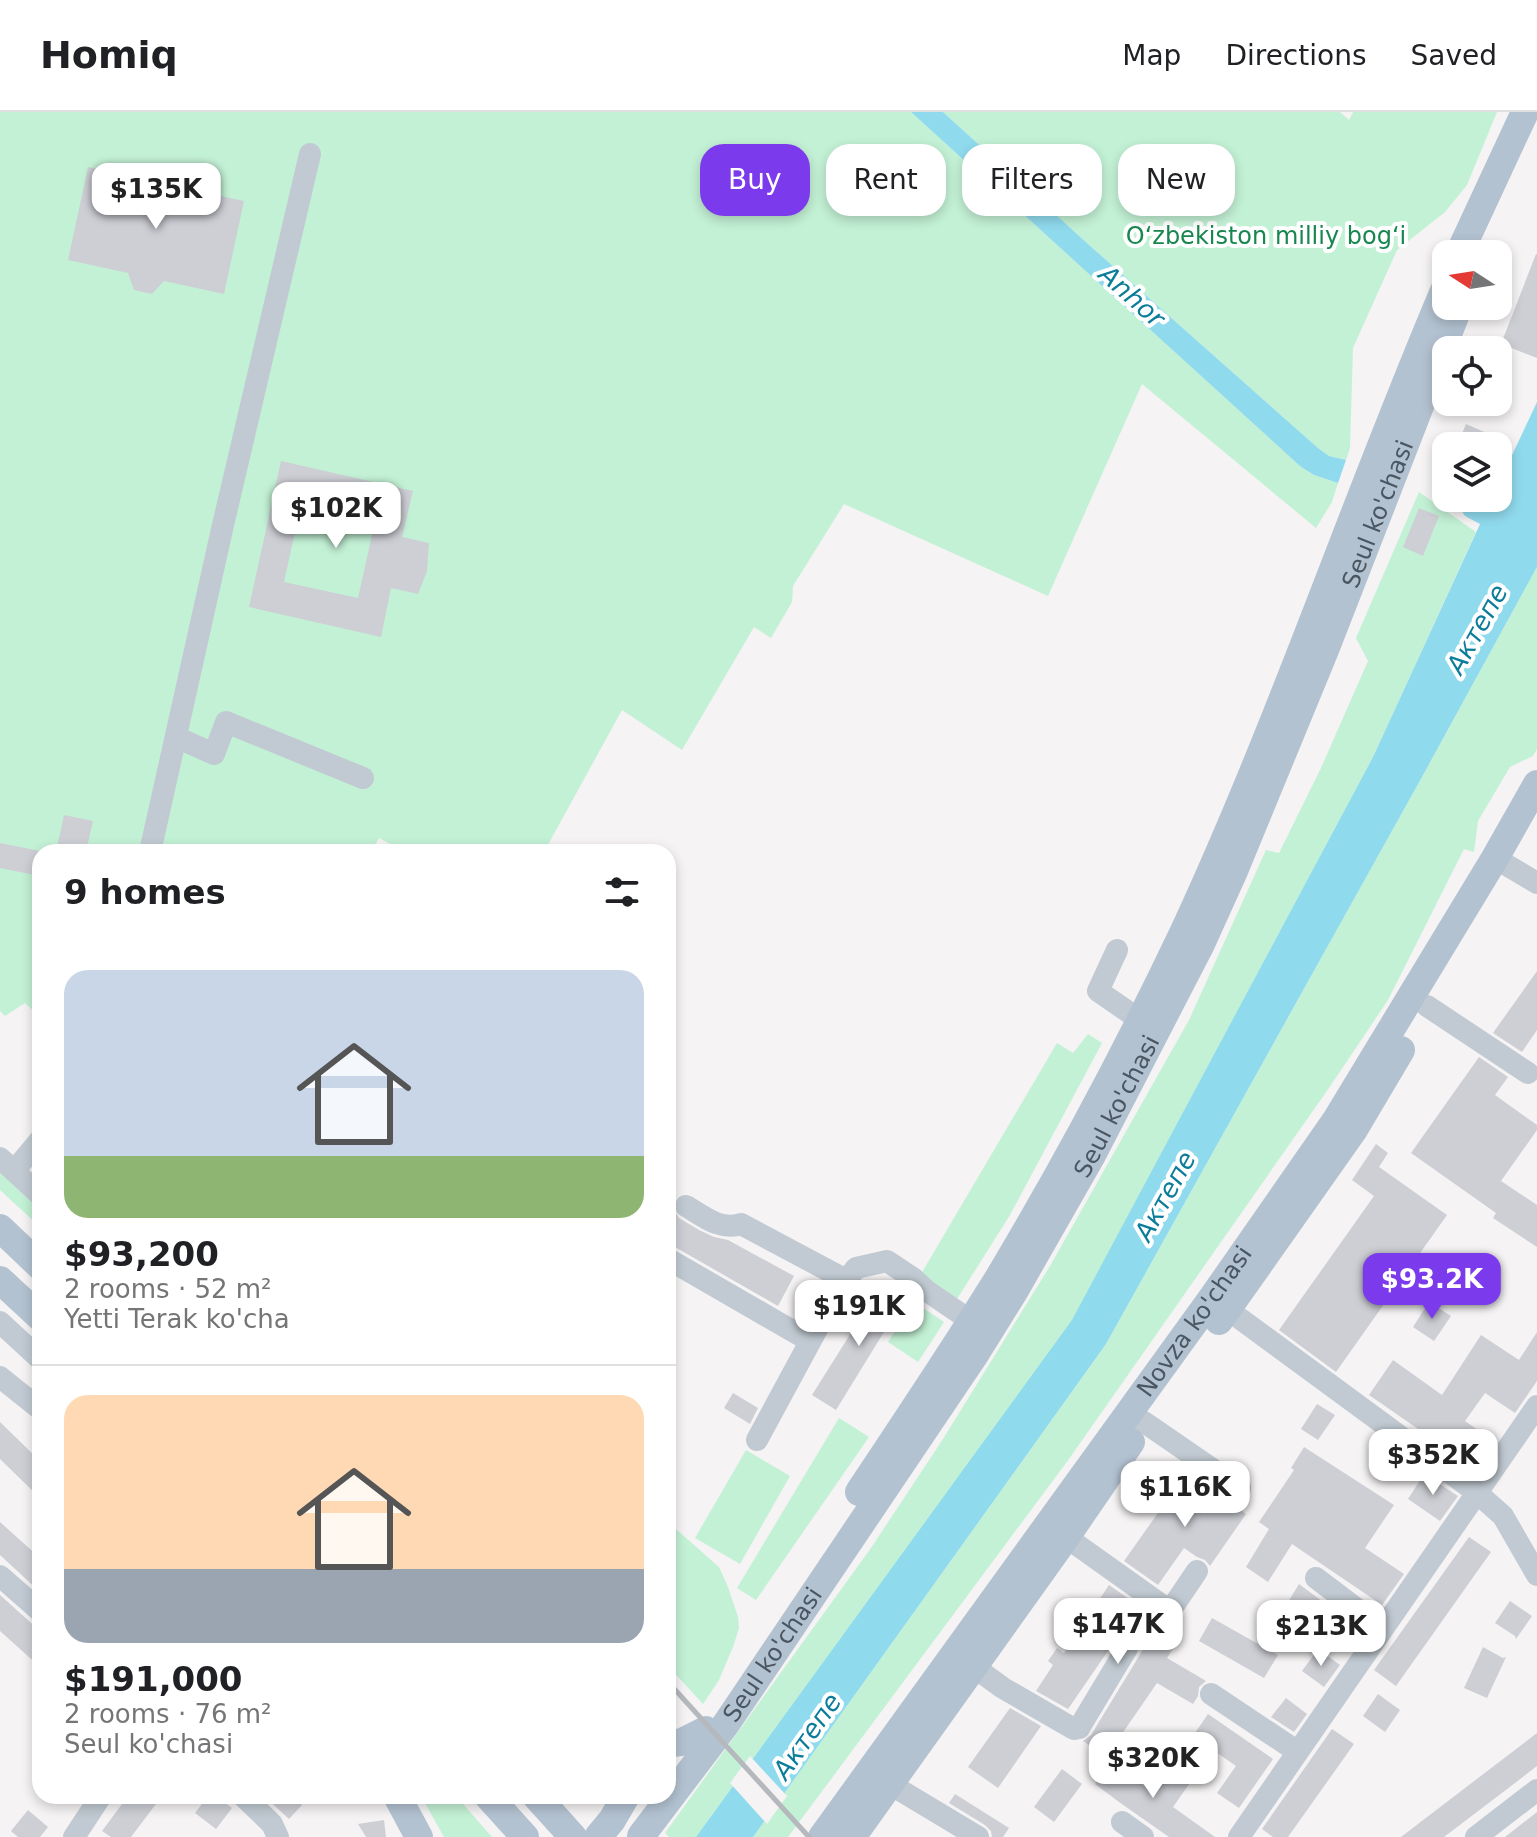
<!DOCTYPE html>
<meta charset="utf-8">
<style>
:root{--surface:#fff;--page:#f6f6f6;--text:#202124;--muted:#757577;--line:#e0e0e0;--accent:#7c3aed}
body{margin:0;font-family:"DejaVu Sans",sans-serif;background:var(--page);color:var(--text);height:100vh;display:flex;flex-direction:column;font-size:30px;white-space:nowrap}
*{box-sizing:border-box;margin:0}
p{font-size:26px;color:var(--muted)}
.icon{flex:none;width:44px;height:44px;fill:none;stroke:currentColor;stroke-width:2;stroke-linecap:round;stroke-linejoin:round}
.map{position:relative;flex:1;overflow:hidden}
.sheet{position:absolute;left:32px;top:732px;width:644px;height:960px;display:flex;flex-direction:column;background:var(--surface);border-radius:24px;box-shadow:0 4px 12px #0003}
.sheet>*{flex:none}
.banner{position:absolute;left:700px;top:32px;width:716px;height:72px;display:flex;gap:16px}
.needle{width:52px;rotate:282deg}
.buttons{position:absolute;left:1432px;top:128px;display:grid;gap:16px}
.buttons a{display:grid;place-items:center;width:80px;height:80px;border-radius:16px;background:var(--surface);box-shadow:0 4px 12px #0003;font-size:40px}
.price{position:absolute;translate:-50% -68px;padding:0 18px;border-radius:16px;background:#fff;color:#222;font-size:26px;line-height:52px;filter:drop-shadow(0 2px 4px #0008)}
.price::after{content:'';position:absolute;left:50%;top:48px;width:24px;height:18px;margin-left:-12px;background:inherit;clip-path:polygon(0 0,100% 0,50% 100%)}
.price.on{background:var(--accent);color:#fff}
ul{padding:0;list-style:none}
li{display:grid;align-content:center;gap:16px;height:424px;padding:0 32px}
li+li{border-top:2px solid var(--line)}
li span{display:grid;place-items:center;height:248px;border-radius:24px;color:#555}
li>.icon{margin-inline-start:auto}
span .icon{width:144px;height:144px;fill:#fffc;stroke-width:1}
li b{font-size:34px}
h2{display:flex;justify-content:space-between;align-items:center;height:96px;padding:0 32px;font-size:34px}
.pill{padding:0 28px;border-radius:24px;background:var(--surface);box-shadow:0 4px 12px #0003;font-size:28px;line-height:72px}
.pill.on{background:var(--accent);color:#fff}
header{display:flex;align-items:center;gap:48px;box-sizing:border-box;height:112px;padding:0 40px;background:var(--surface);border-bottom:2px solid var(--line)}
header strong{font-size:38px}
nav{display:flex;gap:44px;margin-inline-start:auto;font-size:28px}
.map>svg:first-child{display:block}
.green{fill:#c3f1d5}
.water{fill:#90daee}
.pier{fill:#f5f3f3}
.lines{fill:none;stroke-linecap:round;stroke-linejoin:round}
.canal{stroke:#90daee;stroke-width:18}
.building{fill:#cdcfd5;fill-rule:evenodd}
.minor{stroke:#c1cad2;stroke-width:22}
.major{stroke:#b3c2d1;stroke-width:28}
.rail{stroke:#b5b8bd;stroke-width:5}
.labels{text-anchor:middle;stroke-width:8;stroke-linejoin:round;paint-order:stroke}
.park-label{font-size:24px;fill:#17864f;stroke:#fff}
.street-label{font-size:24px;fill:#4a5661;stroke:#fff}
.water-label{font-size:26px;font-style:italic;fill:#0c7c9b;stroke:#fff}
</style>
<header>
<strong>Homiq</strong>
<nav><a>Map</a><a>Directions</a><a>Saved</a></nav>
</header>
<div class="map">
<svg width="1537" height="1725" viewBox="0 0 1537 1725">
<rect width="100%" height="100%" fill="#f5f3f3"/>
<!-- green -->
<path class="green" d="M0,0h911l390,355 13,8 24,8 -6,19 -16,26 -174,-144 -94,212 -204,-92 -51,82 -1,16 -21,36 -17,-11 -72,123 -60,-40 -78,142h-139l-26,-14 -8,14h-331v165l-15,-14 -20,13 -5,-5z
M943,0h397l9,8 4,-8h144l-30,73 -22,27 -48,38 -44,98 -3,100 -4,12 -17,-4 -11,-8 -230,-204z
M1419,380l57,40 -103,225 -301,564 -376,516h-27l-4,-4 206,-285 72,-109 107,-173 139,-246 77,-170 13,3 42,-85 47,-107 -12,-23z
M1537,455v182l-4,7 -23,11 -32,54 -4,31 -10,-3 -76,151 -57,85 -262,374 -281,378h-35l353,-493 316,-567z
M1088,922l14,9 -92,172 -53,84 -36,-25 136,-231 16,10z
M0,1061l40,37v17l-40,-37z
M914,1190l30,20 -26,40 -30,-20z
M839,1306l30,19 -113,163 -19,-12z
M746,1338l44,26 -50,88 -45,-26z
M668,1410l51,45 9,20 10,30 1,11 -6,19 -14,33 -16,24 -35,-38z
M421,1684h35l36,41h-48z"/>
<!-- water -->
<path class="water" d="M911,0h32l145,132 230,204 11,8 17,4 -8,23 -24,-8 -13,-8z
M1537,290v165l-115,210 -316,567 -353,493h-57l376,-517 301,-563 119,-259h6v-13z"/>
<!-- pier -->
<path class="pier" d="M750,1644l37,40 -20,28 -37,-41z"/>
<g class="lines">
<!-- canal -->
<path class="canal" d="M1471,397l66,35"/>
</g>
<!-- building -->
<path class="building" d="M88,55l61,13 13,-13 17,5 5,16 60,13 -20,93 -60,-13 -12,13 -18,-4 -6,-17 -60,-13z
M1536,142h1v104l-36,-14z
M1466,312l23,10 -5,12h-27z
M281,349l132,30 -11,46 27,6 -2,28 -9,23 -27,-6 -10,49 -132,-30zM303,384l74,16 -19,86 -74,-16z
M1419,396l20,8 -16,40 -20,-9z
M64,703l29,6 -7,31h-30z
M0,731l40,8v25l-40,-8z
M1537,859v59l-15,22 -29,-19z
M1479,945l29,20 -13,18 42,30v5l-36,51 36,24v42l-44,-29 3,-5 -85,-60z
M1376,1032l12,9 -9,14 68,48 -111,157 -57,-42 95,-134 -22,-16z
M668,1094l5,3 6,9 20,12 15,7 14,3 66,36 -16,30 -103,-59 -7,-2z
M893,1170l15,11 -72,117 -24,-15 54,-86 7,4z
M1429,1190l22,14 -17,25 -21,-14z
M1537,1220v49l-22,32 -30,-20 -20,28 30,21 -19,27 -107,-74 24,-35 49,35 39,-60 38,25z
M733,1281l25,15 -8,16 -26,-16z
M1317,1292l18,11 -17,25 -17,-11z
M0,1310l40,39v37l-40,-39z
M1304,1335l90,58 -29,43 39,26 -22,31 -90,-61 -24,38 -22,-15 23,-38 -10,-7 35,-52 -3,-2z
M1187,1360l59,42 -36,52 -5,-6 -8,-3 -13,-9 -26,37 -34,-24z
M1424,1362l34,22 -18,25 -32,-22z
M0,1410l40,36v34l-40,-37z
M1469,1425l22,15 -95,134 -22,-16z
M1299,1472l47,35 -12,19 -49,-31z
M1109,1473l33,23 -1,2 40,27 -14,21 39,23 -7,6 -1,9 -5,8 -36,-21 -51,74 -23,-16 8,-6 53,-87 -9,-12 -14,-4 -53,77 -32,-18 17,-26 -5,-4 9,-13 7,5z
M0,1483l40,36v36l-40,-36z
M1510,1489l22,15 -16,23 -1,-3 -20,-13z
M1212,1506l66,37 -14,23 -65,-37z
M1483,1535l20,11 3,-1 -19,41 -23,-10z
M1318,1537l22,16 -16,22 -22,-16z
M1378,1582l22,16 -15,22 -22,-16z
M1286,1586l21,16 -13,18 -23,-15z
M1010,1596l31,18 -43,62 -30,-21z
M1208,1602l65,45 -34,49 -22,-15 19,-27 -43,-30z
M1332,1617l22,15 -66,93h-15l-11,-8z
M1537,1621v33l-22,17 -71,54h-43z
M1110,1650l41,29 19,-26 22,15 -19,27 42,30h-46l-50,-35 -24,-18z
M1062,1657l20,15 -28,38 -20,-15z
M955,1682l54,34 -6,9h-11l-1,-6 -6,-6 -36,-22z
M128,1684h34l-31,41h-20l-9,-6z
M208,1684h8l16,12 -16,21 -21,-16z
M264,1684h29l9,9 -13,14z
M28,1698l20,17 -8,10h-22l-7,-6z
M1537,1700v25h-32z
M384,1708l2,17h-20l-8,-13z"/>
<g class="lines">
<!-- minor -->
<path class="minor" d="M176,625l38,17 12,-32 137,56
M150,740l73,-327 87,-371
M1495,746l42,25
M1117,838l-19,41 42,29
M1427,894l101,67
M0,1046l40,37
M14,1059l26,-31
M686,1094c17,10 34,25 55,18l105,56
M668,1147l142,82
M1216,1189l260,191 27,24 34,59
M0,1210l40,37
M0,1265l40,32
M1144,1310l96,66
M757,1328l80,-148 19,-24 31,-7 27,18 13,12 44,30
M1066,1425l104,74 27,-40
M0,1464l40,35
M1316,1466l66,50
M974,1555l29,21 71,41 5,-1 48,-80
M1211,1582l87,58
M890,1672l88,53
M243,1684l29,28 6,13
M1122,1710l21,15
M74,1725l27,-41
M1239,1725l298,-431
M1476,1725l61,-47"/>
<!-- major -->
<g class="major">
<path d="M1459,142l66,-142"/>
<path d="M0,1116l40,38"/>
<path d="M0,1168l40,37"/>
<path d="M1219,1209l134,-190 48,-81"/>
<path d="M859,1380c47,-71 95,-142 140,-215 67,-112 129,-228 185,-346 98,-211 171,-432 262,-645"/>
<path d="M668,1632l14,-2 24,-12"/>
<path d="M397,1684l22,41"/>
<path d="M488,1684l37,41"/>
<path d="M536,1684l37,41"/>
<path id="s1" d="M641,1724l85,-112 248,-368 41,-66 77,-135 109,-211 33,-73 91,-221 134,-344"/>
<path d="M598,1725l14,-17 14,-24"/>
<path id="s2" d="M822,1725l390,-539 124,-178 159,-262 42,-74"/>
<path d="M852,1725l214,-300 65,-95"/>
</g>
<!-- rail -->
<path class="rail" d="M668,1570l141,155"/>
</g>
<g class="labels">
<!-- park labels -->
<g class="park-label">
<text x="1266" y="132">Oʻzbekiston milliy bogʻi</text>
</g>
<!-- street labels -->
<g class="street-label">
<text dy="8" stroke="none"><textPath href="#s1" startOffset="1520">Seul ko'chasi</textPath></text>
<text dy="8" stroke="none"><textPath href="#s1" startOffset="872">Seul ko'chasi</textPath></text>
<text dy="8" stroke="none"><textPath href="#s2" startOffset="636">Novza ko'chasi</textPath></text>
<text dy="8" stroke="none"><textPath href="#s1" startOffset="224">Seul ko'chasi</textPath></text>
</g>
<!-- water labels -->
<g class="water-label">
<text transform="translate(1132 184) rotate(42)" y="9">Anhor</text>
<text transform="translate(1477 517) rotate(-61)" y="9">Актепе</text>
<text transform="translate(1165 1084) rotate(-61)" y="9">Актепе</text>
<text transform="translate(807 1624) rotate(-55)" y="9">Актепе</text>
</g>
</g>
</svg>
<div class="buttons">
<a><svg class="needle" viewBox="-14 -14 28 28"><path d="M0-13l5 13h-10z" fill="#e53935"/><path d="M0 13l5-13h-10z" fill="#757577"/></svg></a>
<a><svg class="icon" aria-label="locate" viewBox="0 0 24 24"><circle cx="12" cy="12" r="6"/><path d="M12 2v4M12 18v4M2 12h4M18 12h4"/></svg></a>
<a><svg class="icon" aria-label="layers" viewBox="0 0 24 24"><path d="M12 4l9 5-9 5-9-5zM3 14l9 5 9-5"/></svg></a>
</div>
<b class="price" style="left:156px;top:119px">$135K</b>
<b class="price" style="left:336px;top:438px">$102K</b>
<b class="price on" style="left:1432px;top:1209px">$93.2K</b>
<b class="price" style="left:859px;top:1236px">$191K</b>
<b class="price" style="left:1433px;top:1385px">$352K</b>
<b class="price" style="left:1185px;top:1417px">$116K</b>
<b class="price" style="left:1118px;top:1554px">$147K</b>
<b class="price" style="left:1321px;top:1556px">$213K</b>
<b class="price" style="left:1153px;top:1688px">$320K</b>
<div class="banner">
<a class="pill on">Buy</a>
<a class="pill">Rent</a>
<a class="pill">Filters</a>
<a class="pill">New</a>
</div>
<section class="sheet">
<h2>9 homes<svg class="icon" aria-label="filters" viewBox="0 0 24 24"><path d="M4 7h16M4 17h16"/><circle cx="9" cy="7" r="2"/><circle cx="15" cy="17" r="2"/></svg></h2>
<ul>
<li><span style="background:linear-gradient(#c9d6e8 75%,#8fb573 0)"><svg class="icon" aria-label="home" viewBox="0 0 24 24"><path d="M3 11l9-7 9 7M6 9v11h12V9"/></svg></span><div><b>$93,200</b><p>2 rooms · 52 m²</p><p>Yetti Terak ko'cha</p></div></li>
<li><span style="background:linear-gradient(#ffd9b3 70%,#9aa5b1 0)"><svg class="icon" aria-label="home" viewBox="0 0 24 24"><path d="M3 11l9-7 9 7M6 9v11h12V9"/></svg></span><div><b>$191,000</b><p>2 rooms · 76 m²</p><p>Seul ko'chasi</p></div></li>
</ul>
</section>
</div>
